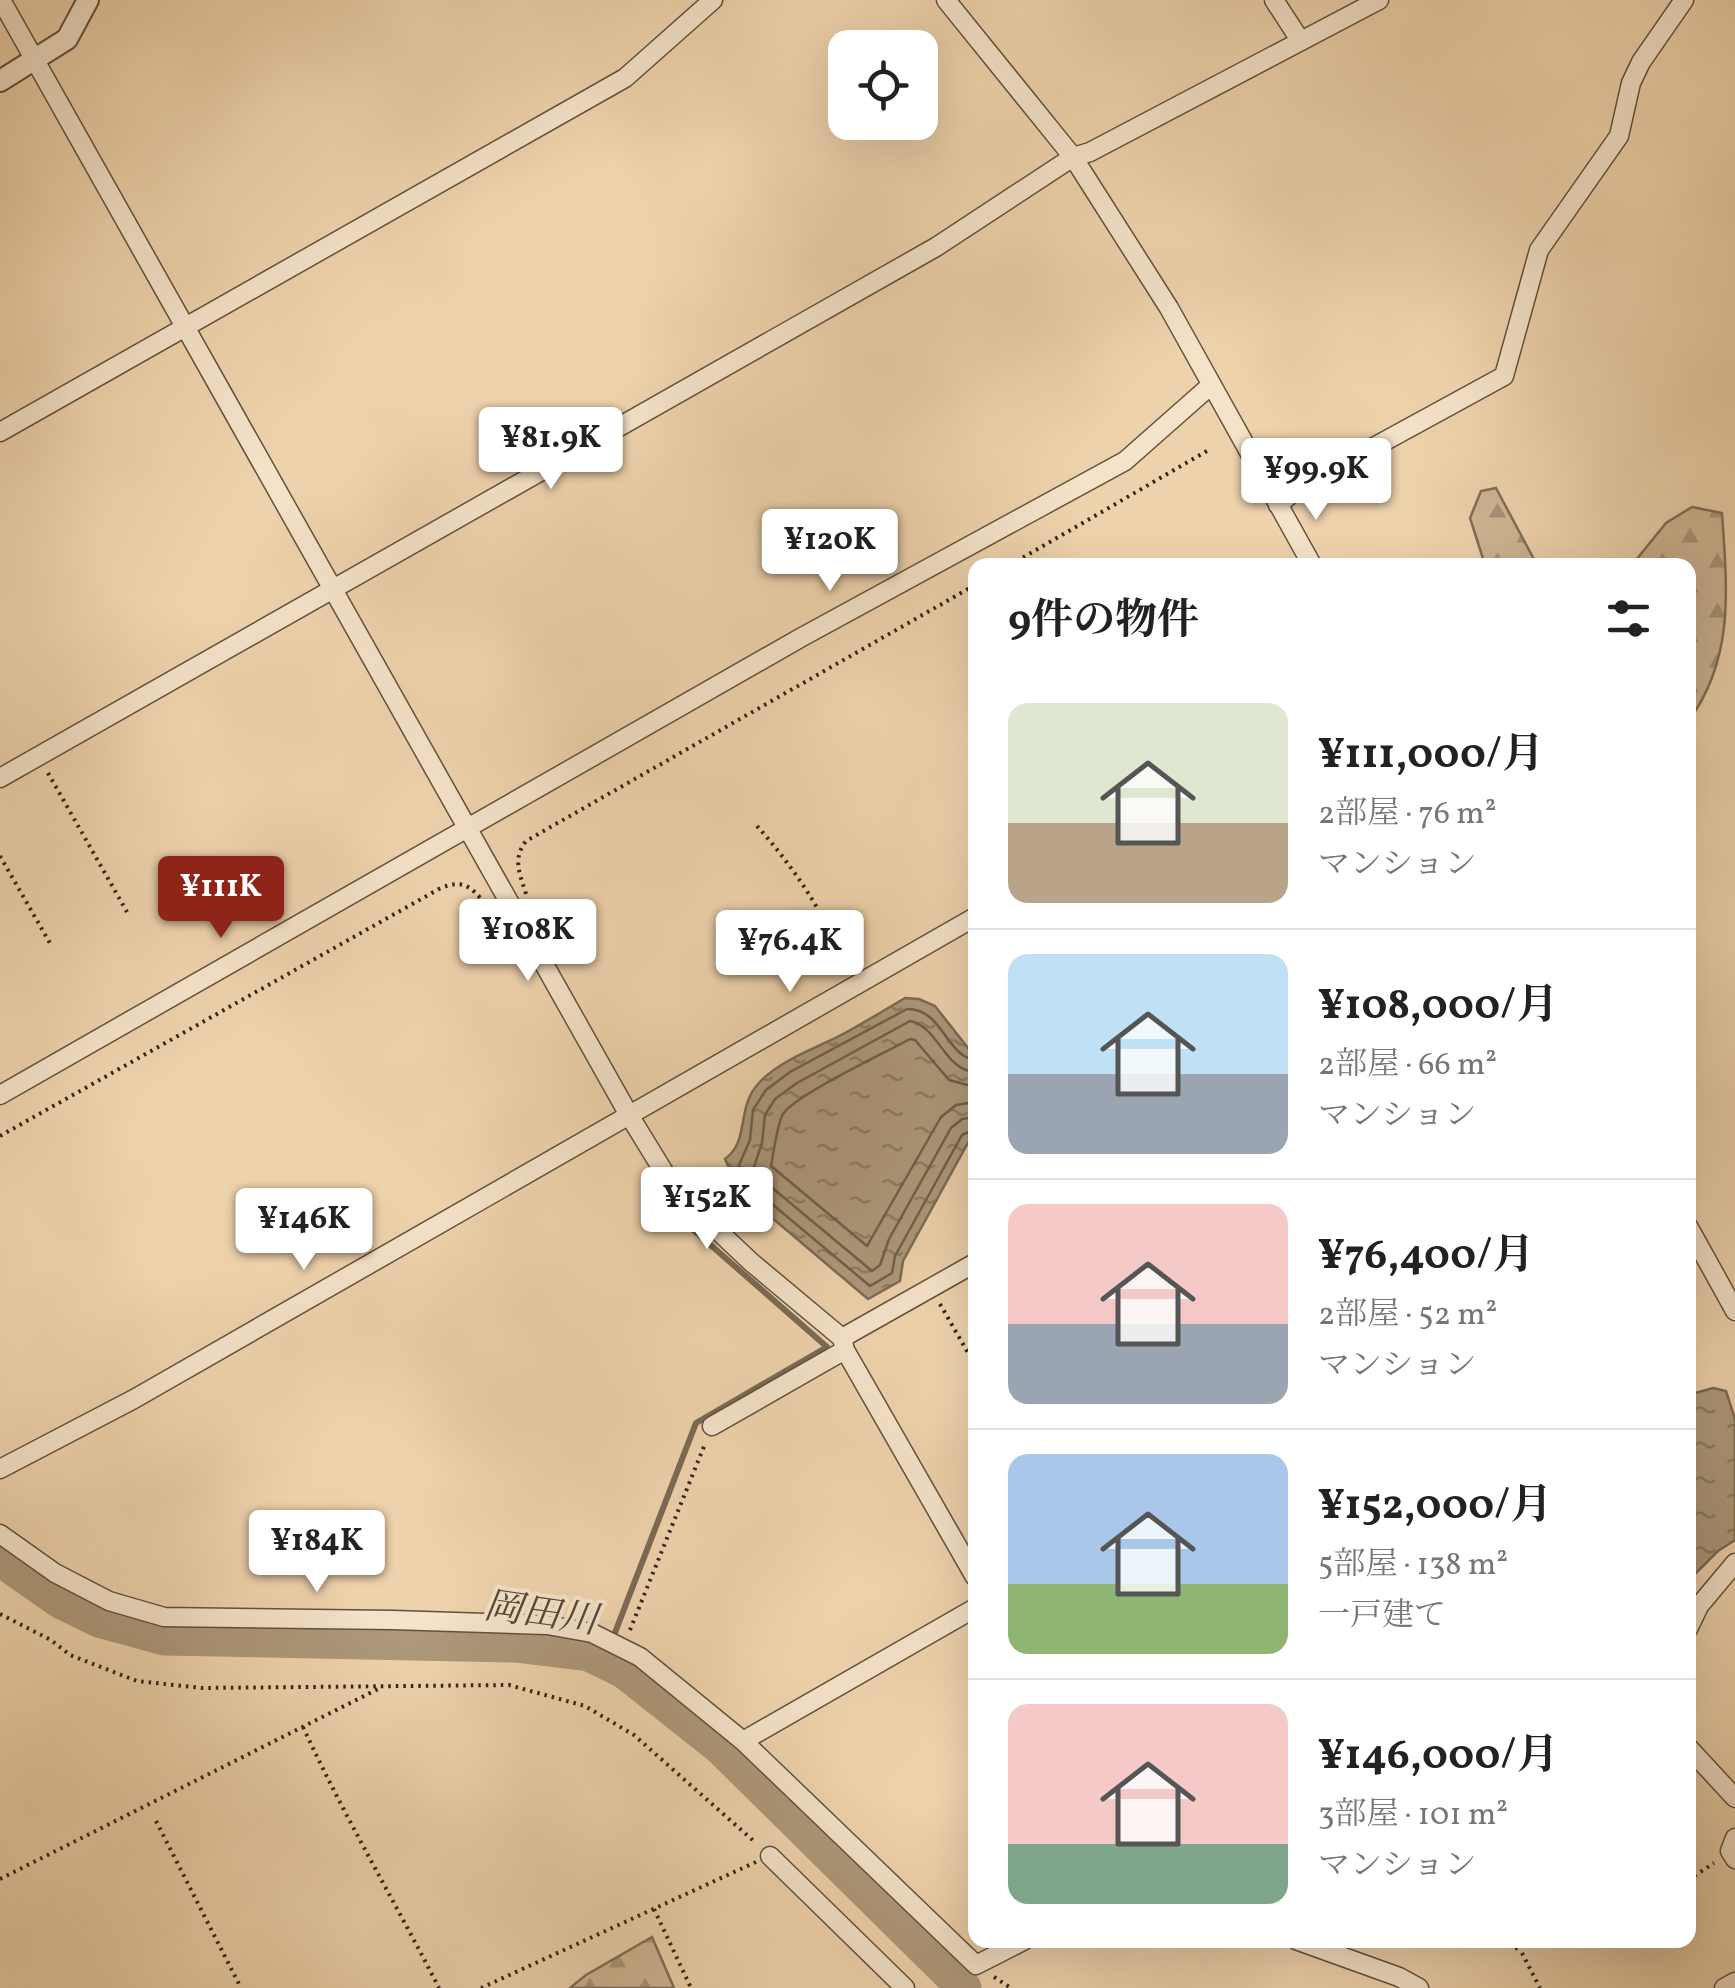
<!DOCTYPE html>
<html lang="ja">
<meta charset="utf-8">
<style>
:root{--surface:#fff;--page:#f6f6f6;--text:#222;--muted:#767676;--line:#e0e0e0;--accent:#8f2418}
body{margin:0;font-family:Vollkorn,"Noto Serif JP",serif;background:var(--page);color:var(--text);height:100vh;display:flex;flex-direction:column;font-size:38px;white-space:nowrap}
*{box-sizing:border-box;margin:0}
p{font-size:32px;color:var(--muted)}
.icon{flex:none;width:55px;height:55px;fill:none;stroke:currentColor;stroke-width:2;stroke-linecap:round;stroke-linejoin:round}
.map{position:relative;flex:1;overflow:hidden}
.sheet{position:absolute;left:968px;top:558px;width:728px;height:1390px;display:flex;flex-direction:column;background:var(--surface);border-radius:20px;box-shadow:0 10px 40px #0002}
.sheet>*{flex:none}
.controls{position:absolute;left:828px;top:30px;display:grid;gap:20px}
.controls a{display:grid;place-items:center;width:110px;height:110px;border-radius:20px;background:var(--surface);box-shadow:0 10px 40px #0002;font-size:50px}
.price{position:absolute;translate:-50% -85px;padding:0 22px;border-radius:10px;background:#fff;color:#222;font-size:32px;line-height:65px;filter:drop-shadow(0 2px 5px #0008)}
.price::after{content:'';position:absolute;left:50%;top:60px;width:30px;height:22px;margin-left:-15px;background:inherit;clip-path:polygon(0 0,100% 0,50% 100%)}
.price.current{background:var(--accent);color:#fff}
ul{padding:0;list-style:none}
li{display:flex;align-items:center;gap:30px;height:250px;padding:0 40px}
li+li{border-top:2px solid var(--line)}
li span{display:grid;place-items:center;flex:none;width:280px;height:200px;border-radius:20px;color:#555}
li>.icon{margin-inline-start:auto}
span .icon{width:120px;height:120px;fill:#fffc;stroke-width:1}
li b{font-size:42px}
h2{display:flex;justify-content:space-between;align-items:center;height:120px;padding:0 40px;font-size:42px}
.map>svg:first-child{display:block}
.forest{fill:url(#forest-firs);stroke:#7f6e56;stroke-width:2.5}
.water{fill:url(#water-ripples);stroke:#7b6a54;stroke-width:2.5}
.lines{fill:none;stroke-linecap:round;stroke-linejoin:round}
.shore{stroke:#6e5f4a;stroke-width:2.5}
.stream{stroke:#7b6a54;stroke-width:6}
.river{stroke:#ad987a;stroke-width:35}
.minor-casing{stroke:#60513e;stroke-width:21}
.tertiary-casing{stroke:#60513e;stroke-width:24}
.path{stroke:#30261a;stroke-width:4;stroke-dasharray:2.5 5;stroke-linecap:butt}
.minor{stroke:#f4e2c9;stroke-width:18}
.tertiary{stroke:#f4e2c9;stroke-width:20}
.labels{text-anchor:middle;stroke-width:8;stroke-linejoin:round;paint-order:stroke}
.water-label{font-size:38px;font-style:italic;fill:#564837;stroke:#f4e2c9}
</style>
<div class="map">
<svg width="1735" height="1988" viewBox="0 0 1735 1988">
<defs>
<pattern id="forest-firs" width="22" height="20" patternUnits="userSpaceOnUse" patternTransform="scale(2.5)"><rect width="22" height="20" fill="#ceb593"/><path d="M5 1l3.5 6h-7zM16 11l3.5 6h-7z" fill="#a89377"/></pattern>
<pattern id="water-ripples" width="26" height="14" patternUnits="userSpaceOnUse" patternTransform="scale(2.5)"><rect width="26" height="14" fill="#ad987a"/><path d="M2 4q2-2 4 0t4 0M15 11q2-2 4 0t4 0" fill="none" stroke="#8d7c63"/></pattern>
</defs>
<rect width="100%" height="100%" fill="#eed2ac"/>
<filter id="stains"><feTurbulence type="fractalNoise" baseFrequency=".002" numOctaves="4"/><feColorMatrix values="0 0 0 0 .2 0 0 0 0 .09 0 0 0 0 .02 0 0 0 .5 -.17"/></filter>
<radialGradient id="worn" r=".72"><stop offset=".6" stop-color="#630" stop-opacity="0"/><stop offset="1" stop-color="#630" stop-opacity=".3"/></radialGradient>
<!-- forest -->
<path class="forest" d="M1496,488l41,77h-52l-15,-47 11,-27z
M1692,507l30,6c5,76 13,145 -34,209v-157h-56l34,-42z
M652,1937l22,51h-104l16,-13z"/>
<!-- water -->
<path class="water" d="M905,998l14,1 16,7 40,51v73l-72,131 -3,20 -32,18 -129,-109 -14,-31c25,-18 11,-51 33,-75 21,-24 59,-36 87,-51 20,-11 40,-23 60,-35z
M1713,1388l13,3 9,28v121l-17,11 -30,30v-186z"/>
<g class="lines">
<!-- shore -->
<path class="shore" d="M975,1060c-29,-4 -33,-52 -68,-51l-117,63 -24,18 -13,20 -3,30 -11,25 9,19 122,102 22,-13 3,-17 67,-121 13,-6
M975,1072c-31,-2 -36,-45 -65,-51l-113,62 -22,16 -10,16 -3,28 -8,24 4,9 114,95 8,-6 9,-26 62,-111 11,-9 13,-2
M975,1087l-26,-7 -34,-40 -5,-1c-25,14 -115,56 -127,75 -5,7 -10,41 -12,52l96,80 74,-129 15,-12 19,-3"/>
<!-- stream -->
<path class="stream" d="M604,1661l92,-238 131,-76 -170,-149v-7"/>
<!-- river -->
<path class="river" d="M0,1559l60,42 39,19 66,18 350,7 74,9 35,17 96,76 244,241"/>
<defs>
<path id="minor" d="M1,0l628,1115 46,75 76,72 91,76 3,12 130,227
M946,0l127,157 96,151 143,257
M1274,0l26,40
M0,432l625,-354 88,-78
M1278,505l19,-16 207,-113 35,-126 80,-114 12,-53 10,-21 43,-62
M0,778l936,-531 137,-90 17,-5 289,-152
M0,1095l802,-458 323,-176 85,-75
M1688,1226l47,85
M842,1338l133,-75
M712,1426l133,-76
M0,1469l134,-70 841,-482
M0,1534l55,39 54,28 55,16 229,3 154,5 45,8 48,24 103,84 233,224 49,-25
M1688,1629l11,-23 36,-43
M743,1741l232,-133
M1688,1747l47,51
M1735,1838l-5,13 5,8
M770,1856l135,132
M1296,1940l103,37 20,11
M1724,1988l11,-6"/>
<path id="tertiary" d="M0,81l67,-42 21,-39"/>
</defs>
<!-- minor casing -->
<use href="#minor" class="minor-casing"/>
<!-- tertiary casing -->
<use href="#tertiary" class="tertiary-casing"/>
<!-- path -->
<path class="path" d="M1010,565l197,-114
M48,773l79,139
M757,826c36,40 72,93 89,144
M0,856l51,89
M526,894c-6,-20 -14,-35 0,-53l449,-256
M0,1136l439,-247c28,-13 35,2 53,23
M940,1304l35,61
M0,1614l51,26 19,15 67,26 65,7 307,-3 76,21 49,29 122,108
M630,1630l75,-186
M303,1727c41,89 91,173 136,261
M156,1821l85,167
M0,1879l380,-191
M1688,1880l26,-17
M654,1909l37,79
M1515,1949l16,-9
M1522,1953l18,35
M994,1977l17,11
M481,1988l275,-126"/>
<!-- minor -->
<use href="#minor" class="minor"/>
<!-- tertiary -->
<use href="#tertiary" class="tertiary"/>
</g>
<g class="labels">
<!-- water labels -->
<g class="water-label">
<text transform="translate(541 1612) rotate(8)" y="13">岡田川</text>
</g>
</g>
<rect width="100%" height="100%" filter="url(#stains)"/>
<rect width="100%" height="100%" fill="url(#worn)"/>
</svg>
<div class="controls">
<a><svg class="icon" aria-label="locate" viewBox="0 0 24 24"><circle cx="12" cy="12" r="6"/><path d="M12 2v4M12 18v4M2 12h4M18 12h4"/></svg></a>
</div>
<b class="price" style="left:551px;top:492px">¥81.9K</b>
<b class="price" style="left:1316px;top:523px">¥99.9K</b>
<b class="price" style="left:830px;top:594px">¥120K</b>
<b class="price current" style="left:221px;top:941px">¥111K</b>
<b class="price" style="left:528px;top:984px">¥108K</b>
<b class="price" style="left:790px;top:995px">¥76.4K</b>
<b class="price" style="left:707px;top:1252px">¥152K</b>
<b class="price" style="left:304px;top:1273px">¥146K</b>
<b class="price" style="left:317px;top:1595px">¥184K</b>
<section class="sheet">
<h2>9件の物件<svg class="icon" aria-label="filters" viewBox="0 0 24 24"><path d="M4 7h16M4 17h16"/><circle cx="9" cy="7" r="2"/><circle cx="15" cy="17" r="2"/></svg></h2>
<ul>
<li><span style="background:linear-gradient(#dfe7d0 60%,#b9a48a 0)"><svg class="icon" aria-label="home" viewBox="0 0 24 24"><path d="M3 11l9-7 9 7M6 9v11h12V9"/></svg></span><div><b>¥111,000/月</b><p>2部屋 · 76 m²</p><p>マンション</p></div></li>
<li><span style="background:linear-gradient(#bfe0f5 60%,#9aa5b1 0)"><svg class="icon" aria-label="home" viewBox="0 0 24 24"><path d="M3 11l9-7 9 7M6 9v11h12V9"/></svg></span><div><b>¥108,000/月</b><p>2部屋 · 66 m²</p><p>マンション</p></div></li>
<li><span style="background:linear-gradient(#f6c9c9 60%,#9aa5b1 0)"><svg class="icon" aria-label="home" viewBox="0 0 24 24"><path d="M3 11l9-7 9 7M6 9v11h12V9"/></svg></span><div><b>¥76,400/月</b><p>2部屋 · 52 m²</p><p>マンション</p></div></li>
<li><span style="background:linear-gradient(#a9c7e8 65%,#8fb573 0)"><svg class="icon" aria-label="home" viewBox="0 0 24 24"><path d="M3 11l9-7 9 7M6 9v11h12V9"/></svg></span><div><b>¥152,000/月</b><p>5部屋 · 138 m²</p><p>一戸建て</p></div></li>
<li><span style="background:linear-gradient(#f6c9c9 70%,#7fa58c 0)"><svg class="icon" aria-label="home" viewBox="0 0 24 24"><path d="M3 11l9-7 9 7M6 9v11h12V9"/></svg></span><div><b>¥146,000/月</b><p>3部屋 · 101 m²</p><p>マンション</p></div></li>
</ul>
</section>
</div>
